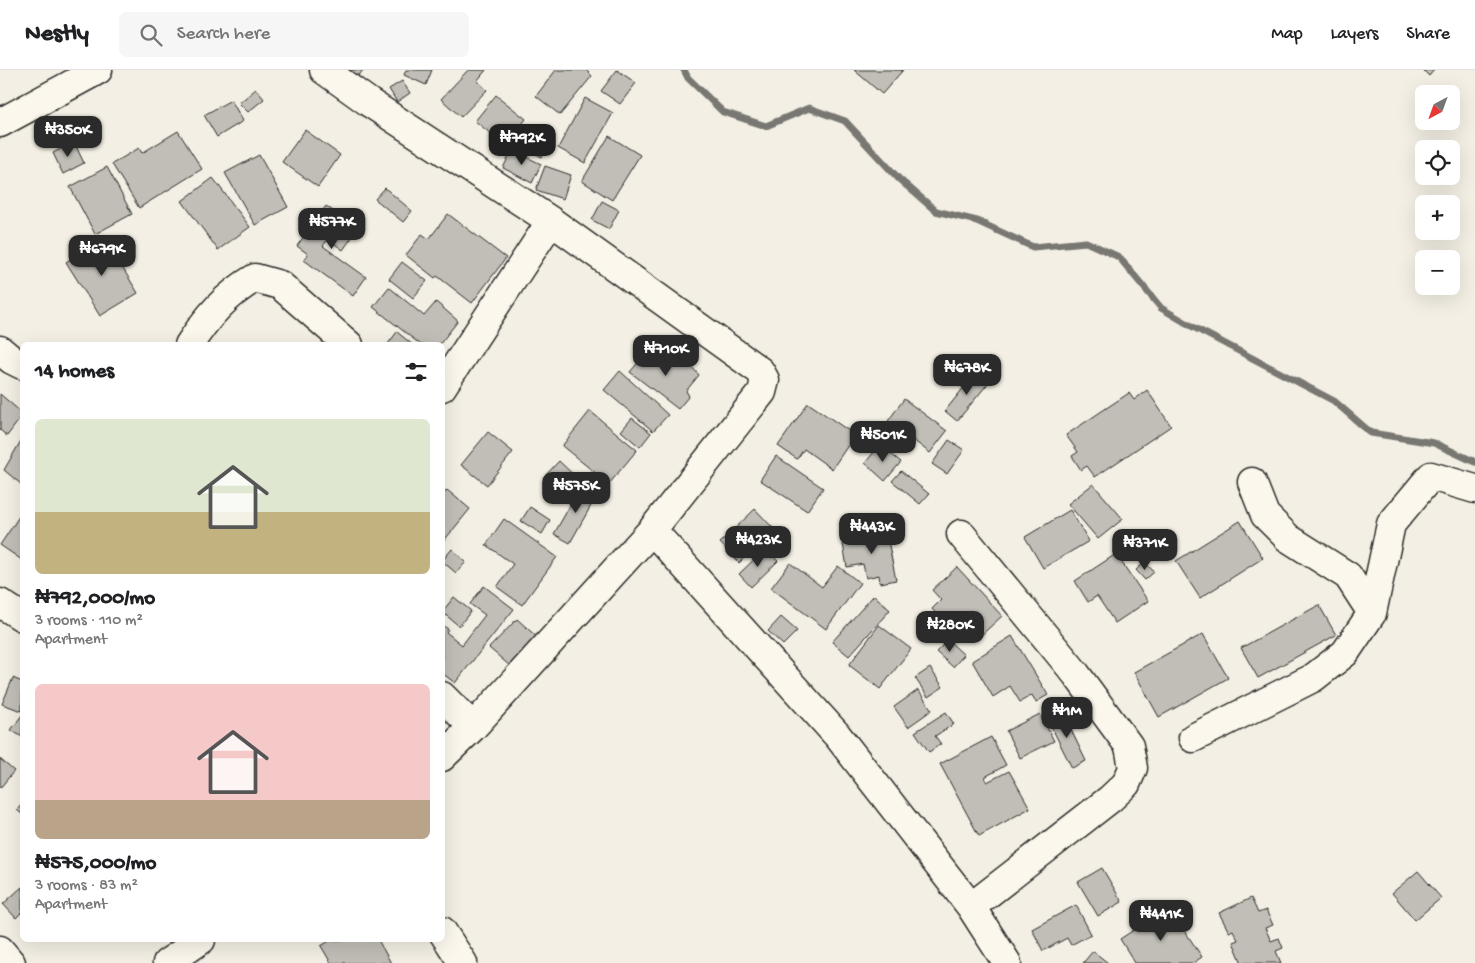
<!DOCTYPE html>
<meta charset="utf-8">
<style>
:root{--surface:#fff;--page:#f6f6f6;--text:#202124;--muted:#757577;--line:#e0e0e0;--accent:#2b2b2b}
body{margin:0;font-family:"Gochi Hand",sans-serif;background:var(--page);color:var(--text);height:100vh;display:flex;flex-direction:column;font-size:19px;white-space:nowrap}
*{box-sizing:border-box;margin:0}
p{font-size:16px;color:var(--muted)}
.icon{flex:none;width:28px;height:28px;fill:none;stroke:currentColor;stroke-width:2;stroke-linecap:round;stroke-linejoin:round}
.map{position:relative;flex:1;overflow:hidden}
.sheet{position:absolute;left:20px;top:272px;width:425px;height:600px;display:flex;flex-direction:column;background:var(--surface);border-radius:8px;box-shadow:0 5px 20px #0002}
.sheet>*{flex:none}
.needle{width:32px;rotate:221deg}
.fabs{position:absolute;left:1415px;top:15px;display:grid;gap:10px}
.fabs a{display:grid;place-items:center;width:45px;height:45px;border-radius:8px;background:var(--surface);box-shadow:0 5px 20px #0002;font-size:25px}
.price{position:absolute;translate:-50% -42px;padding:0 11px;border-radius:10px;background:var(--accent);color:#fff;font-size:16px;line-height:32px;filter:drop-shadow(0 1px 2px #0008)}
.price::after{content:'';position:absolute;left:50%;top:30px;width:15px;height:11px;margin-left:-8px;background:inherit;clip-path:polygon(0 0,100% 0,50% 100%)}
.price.active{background:#222;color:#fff}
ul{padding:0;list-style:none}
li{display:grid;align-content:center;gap:10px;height:265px;padding:0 15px}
li span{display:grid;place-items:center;height:155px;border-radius:8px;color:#555}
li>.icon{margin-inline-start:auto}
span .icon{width:90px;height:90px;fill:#fffc;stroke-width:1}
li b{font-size:21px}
h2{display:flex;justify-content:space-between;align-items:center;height:60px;padding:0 15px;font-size:21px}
header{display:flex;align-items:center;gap:30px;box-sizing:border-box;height:70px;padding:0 25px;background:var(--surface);border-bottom:1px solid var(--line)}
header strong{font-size:24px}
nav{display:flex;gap:28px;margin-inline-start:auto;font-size:18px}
.search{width:350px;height:45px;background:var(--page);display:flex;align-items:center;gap:12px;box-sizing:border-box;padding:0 18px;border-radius:8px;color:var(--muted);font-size:19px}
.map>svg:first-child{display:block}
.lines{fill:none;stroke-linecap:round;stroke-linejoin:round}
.stream{stroke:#787772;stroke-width:7}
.building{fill:#c0beb6;stroke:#2b2b2b}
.street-casing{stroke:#2b2b2b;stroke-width:31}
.street{stroke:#fbf7ec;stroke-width:28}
</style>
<header>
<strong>Nestly</strong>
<div class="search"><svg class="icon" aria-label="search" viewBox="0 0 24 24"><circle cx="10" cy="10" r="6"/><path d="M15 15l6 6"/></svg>Search here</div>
<nav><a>Map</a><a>Layers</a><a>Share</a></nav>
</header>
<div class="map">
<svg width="1475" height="893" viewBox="0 0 1475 893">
<rect width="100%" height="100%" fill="#f3efe4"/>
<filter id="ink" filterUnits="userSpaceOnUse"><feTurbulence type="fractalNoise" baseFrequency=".02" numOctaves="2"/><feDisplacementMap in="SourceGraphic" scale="10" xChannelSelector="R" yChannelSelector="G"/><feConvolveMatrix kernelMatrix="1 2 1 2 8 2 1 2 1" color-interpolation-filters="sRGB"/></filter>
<g filter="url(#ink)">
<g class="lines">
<!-- stream -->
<path class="stream" d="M684,0l4,8 35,34 43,14 43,-18 36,13 54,58 37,32 41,10 56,26 53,-5 33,15 42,51 34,20 139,73 37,32 63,10 41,19"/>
</g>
<!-- building -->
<path class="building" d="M347,0h16l-6,8z
M406,0h26l-6,15 -22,-10z
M468,0h18l-9,11 10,9 -26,27 -20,-18z
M556,0h30l6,6 -32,39 -24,-19z
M617,0l19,13 -16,21 -19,-13z
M854,0h49l-21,24z
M1423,0h11l-5,6z
M402,11l8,12 -13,9 -8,-13z
M256,19l8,10 -16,13 -9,-9z
M496,25l30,24 -21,26 -30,-24z
M585,28l28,15 -28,50 -27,-15z
M231,30l12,21 -26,16 -13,-22z
M523,56l28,13 -9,18 -27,-14z
M305,60l35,25 -22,32 -36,-25z
M178,61l24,38 -63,39 -27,-44 27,-16 3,5z
M609,66l31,19 -28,45 -30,-19z
M74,72l10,21 -21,11 -10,-21z
M512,80l29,14 -9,19 -29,-15z
M259,85l29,52 -33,18 -30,-52z
M545,96l26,9 -8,24 -27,-9z
M107,97l25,47 -37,20 -25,-47z
M213,108l37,49 -32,23 -36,-49z
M385,118l27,23 -9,11 -28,-23z
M602,131l17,9 -10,19 -17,-9z
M326,136l32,23 -15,21 -15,-11 -5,7 43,31 -13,19 -49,-36 4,-6 -11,-8z
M448,144l58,44 -34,45 -35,-27 -2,2 -29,-23 16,-21 7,5z
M104,168l34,55 -38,23 -34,-54z
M402,192l25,19 -14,17 -24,-19z
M389,217l35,29 12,-14 22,19 -19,24h-18l-48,-38z
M397,262l16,13h-26z
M648,281l25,10 8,-6 18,20 -13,16 3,5 -11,13 -48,-37z
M620,301l48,44 -15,16 -49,-41z
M977,301l13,10 -33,40 -12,-10z
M1147,320l24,36 -76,51 -8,-11 -6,4 -9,-14 6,-4 -12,-17 63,-42 5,7z
M0,324l22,19v3l-15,20 -7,-6z
M904,329l43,32 -17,22 -42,-32z
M808,333l47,32 -23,34 -28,-20 -7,10 -19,-13z
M590,341l47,39 -28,34 -47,-38z
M632,348l19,15 -11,14 -19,-16z
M488,362l25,20 -26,33 -26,-20z
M22,369v46l-18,-15z
M949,370l15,10 -17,24 -15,-10z
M880,375l21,17 -16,19 -20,-18z
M776,386l47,32 -16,23 -47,-31z
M559,391l22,21 -16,16 -22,-20z
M901,401l28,23 -9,10 -28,-23z
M1093,414l30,35 -25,20 -30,-35z
M581,416l16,9 -27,48 -16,-9z
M447,420l23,19 -28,34v-47z
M530,437l20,13 -8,14 -21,-13z
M755,439l19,20 -35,34 -19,-20z
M1070,440l19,31 -46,27 -18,-31z
M22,442v48l-22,-15z
M504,449l53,38 -35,48 -25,-18 16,-23 -27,-19z
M1240,451l23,37 -63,40 -24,-37z
M885,456l11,54 -16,3 -1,-8 -13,3 -3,-14 -16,3 -4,-23 29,-6 -1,-10z
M452,479l14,13 -10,11 -14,-12z
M765,479l13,12 -27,26 -12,-13z
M1116,484l32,47 -33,22 -18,-27 -9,6 -13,-21z
M1145,492l9,10 -9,8 -9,-10z
M790,493l32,24 16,-21 22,17 -34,46 -55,-41z
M957,497l45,49 -25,23 -8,-9 -10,9 -27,-30 9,-9 -9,-10z
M484,516l30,23 -59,74 -13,-10v-48l6,4 -2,3 16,13 23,-30 -15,-11z
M874,525l16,15 -41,46 -17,-14z
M454,527l17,14 -12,15 -17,-14z
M1319,535l17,30 -78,43 -17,-30z
M781,547l16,14 -14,14 -15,-14z
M517,549l20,18 -27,29 -21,-18z
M879,555l32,24 -31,40 -31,-24z
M1203,564l25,44 -69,39 -25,-45z
M1012,566l36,59 -12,7 -4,-7 -12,7 -10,-16 -17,11 -21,-36z
M948,570l16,15 -11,12 -17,-15z
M930,598l13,19 -15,10 -13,-19z
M13,608l9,4v29l-20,-7z
M918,620l14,20 -24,17 -14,-20z
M1062,641l24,50 -14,7 -25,-50z
M946,642l8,12 -19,12 6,8 -12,8 -14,-20z
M1040,644l14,27 -34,17 -14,-27z
M22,645v22l-11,-7z
M991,667l15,28 -21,12 2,5 22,-11 21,37 -51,28 -39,-72z
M0,689l14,12 -14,17z
M22,734v10l-5,-4z
M1102,798l20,34 -24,14 -20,-34z
M1418,801l23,27 -26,22 -23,-27z
M22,817v25l-6,6 -13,-14z
M1251,828l7,15 8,-3 7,15 -8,3 6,13 8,-3 4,10 -7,3 5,12h-39l-9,-21 5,-2 -5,-10 -4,2 -10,-19z
M1076,835l15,29 -20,11 -4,-7 -24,13 -11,-22z
M1169,837l33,50 -9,6h-58l-15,-24z
M331,870h47l13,23h-60l-10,-17z
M1093,881l15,12h-25z"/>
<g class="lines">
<defs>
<path id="street" d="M324,0l46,33 181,118 209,150 5,9 -3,12 -110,138 -179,197 -31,30
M0,53l98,-53
M189,275c18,-28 37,-50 66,-67l25,7 69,60
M0,280l12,10 10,5
M442,317l109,-166
M1252,412l13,33 23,23 60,38 24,37
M652,460l185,205 134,172 36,56
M961,464l115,140 53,72 4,22 -7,16 -16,15 -139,108
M0,533l22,14
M442,626l31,31
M1193,668l120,-60 32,-25 27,-40 19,-89 40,-48 44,13
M442,861l21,32
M0,880l11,13
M167,893l34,-23"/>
</defs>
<!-- street casing -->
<use href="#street" class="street-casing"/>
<!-- street -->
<use href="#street" class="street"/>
</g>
</g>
</svg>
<div class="fabs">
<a><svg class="needle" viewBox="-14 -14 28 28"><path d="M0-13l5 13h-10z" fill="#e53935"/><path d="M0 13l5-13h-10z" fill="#757577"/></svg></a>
<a><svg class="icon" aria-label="locate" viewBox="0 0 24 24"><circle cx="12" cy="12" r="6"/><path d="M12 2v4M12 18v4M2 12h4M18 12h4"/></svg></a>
<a>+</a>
<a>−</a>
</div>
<b class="price" style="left:68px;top:88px">₦350K</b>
<b class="price active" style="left:522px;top:96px">₦792K</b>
<b class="price" style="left:332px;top:180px">₦577K</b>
<b class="price" style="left:102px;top:207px">₦679K</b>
<b class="price" style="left:666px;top:307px">₦710K</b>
<b class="price" style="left:967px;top:326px">₦678K</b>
<b class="price" style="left:883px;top:393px">₦501K</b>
<b class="price" style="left:576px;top:444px">₦575K</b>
<b class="price" style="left:872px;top:485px">₦443K</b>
<b class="price" style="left:758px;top:498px">₦423K</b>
<b class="price" style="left:1145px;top:501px">₦371K</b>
<b class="price" style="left:950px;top:583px">₦280K</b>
<b class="price" style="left:1067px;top:669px">₦1M</b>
<b class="price" style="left:1161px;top:872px">₦441K</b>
<section class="sheet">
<h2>14 homes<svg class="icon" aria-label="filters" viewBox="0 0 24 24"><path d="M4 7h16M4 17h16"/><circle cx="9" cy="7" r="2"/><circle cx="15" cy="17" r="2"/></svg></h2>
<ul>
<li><span style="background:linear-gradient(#dfe7d0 60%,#c2b280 0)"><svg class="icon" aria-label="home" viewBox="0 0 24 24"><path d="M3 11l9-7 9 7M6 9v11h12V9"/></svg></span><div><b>₦792,000/mo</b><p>3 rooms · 110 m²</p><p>Apartment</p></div></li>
<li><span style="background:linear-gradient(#f6c9c9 75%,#b9a48a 0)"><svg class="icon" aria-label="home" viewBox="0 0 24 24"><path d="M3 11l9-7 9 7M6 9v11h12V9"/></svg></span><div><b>₦575,000/mo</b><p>3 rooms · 83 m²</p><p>Apartment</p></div></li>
</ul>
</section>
</div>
